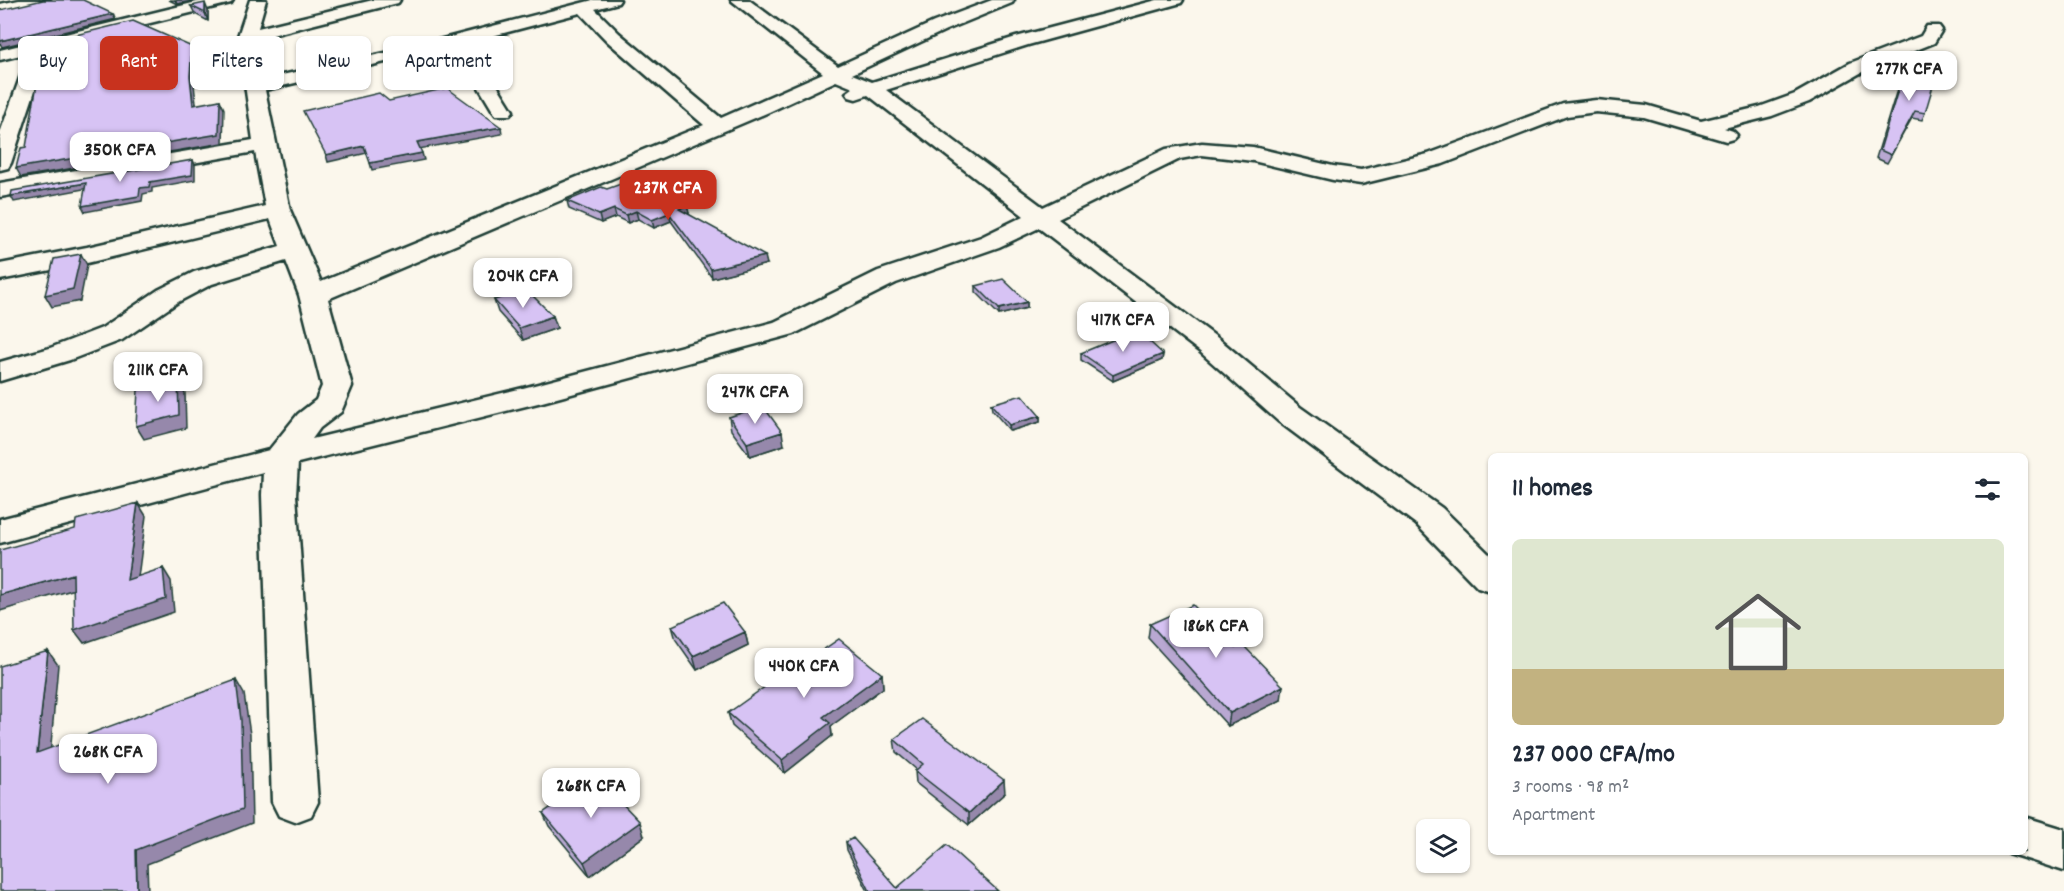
<!DOCTYPE html>
<meta charset="utf-8">
<style>
:root{--surface:#fff;--page:#f2f2f3;--text:#1f2937;--muted:#747a83;--line:#e0e1e3;--accent:#c8321e}
body{margin:0;font-family:Dekko,sans-serif;background:var(--page);color:var(--text);height:100vh;display:flex;flex-direction:column;font-size:22px;white-space:nowrap}
*{box-sizing:border-box;margin:0}
p{font-size:20px;color:var(--muted)}
.icon{flex:none;width:33px;height:33px;fill:none;stroke:currentColor;stroke-width:2;stroke-linecap:round;stroke-linejoin:round}
.map{position:relative;flex:1;overflow:hidden}
.side{position:absolute;left:1488px;top:453px;width:540px;height:402px;display:flex;flex-direction:column;background:var(--surface);border-radius:9px;box-shadow:0 2px 4px #0004}
.side>*{flex:none}
.hud{position:absolute;left:18px;top:36px;width:570px;height:54px;display:flex;gap:12px}
.fabs{position:absolute;left:1416px;top:819px;display:grid;gap:12px}
.fabs a{display:grid;place-items:center;width:54px;height:54px;border-radius:9px;background:var(--surface);box-shadow:0 2px 4px #0004;font-size:30px}
.price{position:absolute;translate:-50% -51px;padding:0 14px;border-radius:12px;background:#fff;color:#222;font-size:20px;line-height:39px;filter:drop-shadow(0 2px 3px #0008)}
.price::after{content:'';position:absolute;left:50%;top:36px;width:18px;height:14px;margin-left:-9px;background:inherit;clip-path:polygon(0 0,100% 0,50% 100%)}
.price.current{background:var(--accent);color:#fff}
ul{padding:0;list-style:none}
li{display:grid;align-content:center;gap:12px;height:318px;padding:0 24px}
li+li{border-top:2px solid var(--line)}
li span{display:grid;place-items:center;height:186px;border-radius:9px;color:#555}
li>.icon{margin-inline-start:auto}
span .icon{width:108px;height:108px;fill:#fffc;stroke-width:1}
li b{font-size:26px}
h2{display:flex;justify-content:space-between;align-items:center;height:72px;padding:0 24px;font-size:26px}
.chip{padding:0 21px;border-radius:9px;background:var(--surface);box-shadow:0 2px 4px #0004;font-size:21px;line-height:54px}
.chip.current{background:var(--accent);color:#fff}
.map>svg:first-child{display:block}
.lines{fill:none;stroke-linecap:round;stroke-linejoin:round}
.street-casing{stroke:#1f3d34;stroke-width:5}
.street{fill:#fbf7ec;fill-rule:evenodd}
.wall{fill:#b9a8d2;stroke:#1f3d34;stroke-width:1.5}
.shaded-wall{fill:#9688ab;stroke:#1f3d34;stroke-width:1.5}
.building{fill:#d7c3f4;stroke:#1f3d34;stroke-width:1.5}
</style>
<div class="map">
<svg width="2064" height="891" viewBox="0 0 2064 891">
<rect width="100%" height="100%" fill="#fbf7ec"/>
<filter id="ink" filterUnits="userSpaceOnUse"><feTurbulence type="fractalNoise" baseFrequency=".0167" numOctaves="2"/><feDisplacementMap in="SourceGraphic" scale="12" xChannelSelector="R" yChannelSelector="G"/><feConvolveMatrix kernelMatrix="1 2 1 2 8 2 1 2 1" color-interpolation-filters="sRGB"/></filter>
<g filter="url(#ink)">
<g class="lines">
<defs>
<path id="street" d="M19,0h31l-2,3 -48,11v-10z
M205,0h28l-2,3 -182,45 -38,115 -3,5 -8,2v-37l29,-80 -29,7v-10z
M250,0h16l-8,28 115,-28h27l-2,3 -142,36 7,40 141,-30 189,-49h27l-2,3 -23,6 24,24 102,85 102,-45 -92,-73h18l89,66 96,-44 58,-22h22l-2,3 -66,27 -94,44 20,8 144,-45 141,-37h26l-2,3 -153,42 -142,45 157,117 123,-58 36,-6 51,4 80,19 28,4 67,-16 135,-50 33,-4 50,5 55,16 58,-14 36,-13 55,-31 71,-27 6,-10h12l3,4 -8,13 -70,28 -55,31 -37,14 -48,12 9,3 4,4 -4,4 -7,2 -82,-24 -48,-5 -29,4 -124,48 -82,20 -28,-4 -80,-19 -51,-6 -22,4 -122,60 161,120 81,68 142,101 49,48v36l-13,-4 -62,-64 -138,-103 -79,-70 -160,-123 -40,19 -103,36 -102,51 -252,68 -244,61 -2,32 22,307 -7,14 -16,6 -16,-6 -7,-14 -10,-307 1,-23 -263,71v-24l269,-69 29,-36 18,-14 6,-14 -23,-91 -13,-34 -74,23 -34,18 -56,38 -52,20 -70,21v-19l50,-14 52,-20 56,-38 36,-18 86,-26 -10,-27 -183,44 -87,17v-16l87,-17 178,-41 -10,-54 -255,45v-14l253,-43 -15,-104zM580,13l27,28 97,84 -383,157 -31,-72 -25,-120 189,-44 39,65 3,4h14l3,-4 -43,-69zM836,81l17,7 -7,5 3,4 7,2 12,-4 156,121 -43,21 -103,34 -104,51 -251,66 -211,51 8,-11 21,-16 11,-26 -24,-87 441,-187z
M2025,817l39,12v42l-56,-18 17,-1z"/>
</defs>
<!-- street casing -->
<use href="#street" class="street-casing"/>
<!-- street -->
<use href="#street" class="street"/>
</g>
<!-- wall -->
<path class="wall" d="M169,0h30l-22,4z
M191,6l17,5v10l-13,-7z
M1906,63l19,50 -3,7 -10,-2 -25,45 -11,-5 27,-88z
M607,189l82,24 -1,1 79,50 -55,14 -41,-57 -17,7 -16,-9 -10,4 -12,-6 -15,6 -32,-14 -2,-8z
M976,286l51,16v6l-28,7 -23,-23z
M494,300l59,16 4,12 -34,12 -25,-28z
M1081,353l82,1 -1,6 -49,21 -32,-21z
M991,404l49,12v6l-30,9 -18,-21z
M729,417l55,28 -34,11 -19,-26z
M1150,624l131,76 -53,26 -80,-88z
M672,626l73,6 3,13 -51,25 -21,-30z
M882,674l1,14 -52,38 1,10 -47,37 -53,-47 -4,-13 54,-35z
M894,739l111,54 -36,32 -53,-42 -1,-12 2,-1 -21,-18z
M543,813l101,23 -54,40 -41,-50z
M846,842l51,46 101,3h-130l-21,-41z"/>
<!-- shaded-wall -->
<path class="shaded-wall" d="M175,0h24l-22,4z
M205,3l3,8v10l-3,-8z
M113,14l3,5 -114,28 -2,-4v-2z
M192,47l3,8 -1,29 3,29 -4,-8 -3,-29z
M220,100l4,9 -1,34 -202,34 -5,-9z
M501,127l1,7 -83,15 -2,-7z
M364,146l3,7 -39,9 -2,-7z
M422,153l2,7 -52,10 -2,-7z
M193,160l2,5v15l-43,8v4l-9,2 -1,7 -57,11 -3,-6 58,-18 10,-6z
M86,183l3,5 -75,14 -3,-6z
M687,205l2,8 -9,4 -1,-8z
M614,209l2,8 -15,6 -2,-8z
M636,211l2,8 -10,4 -2,-8z
M669,213l2,8 -17,7 -2,-8z
M81,254l6,11 -7,36 -28,6 -7,-12z
M765,256l2,8 -55,14 -1,-9z
M1027,302v6l-28,7v-6z
M553,316l4,12 -34,12 -4,-12z
M1163,354l-1,6 -49,21v-6z
M178,380l7,13 1,35 -42,11 -8,-13z
M1040,416v6l-30,9 -1,-6z
M782,432l2,13 -34,11 -3,-13z
M138,503l8,13 -10,77 -9,-13z
M163,568l8,13 3,31 -90,31 -10,-13z
M73,574l9,13 -82,24v-16z
M745,632l3,13 -51,25 -4,-14z
M48,651l10,14 -9,102 -12,-14z
M882,674l1,14 -52,38 1,10 -47,37 -3,-13 41,-43z
M236,680l8,14 6,40 2,89 -105,41 1,27h-11l-1,-41z
M1283,686l-2,14 -53,26 2,-13z
M1004,780l1,13 -36,32v-12z
M640,822l4,14 -54,40 -6,-14z"/>
<!-- building -->
<path class="building" d="M43,0h40l30,14 -113,27v-31z
M205,3v10l-14,-7z
M133,21l59,26 -2,29 3,29 27,-5 -1,34 -203,34 5,-20 5,-1 15,-86 6,-19z
M1906,63l32,6 -13,44 -10,-2 -24,44 -11,-5z
M447,88l54,39 -84,15 5,11 -52,10 -6,-17 -38,9 -23,-44 76,-18 10,8z
M193,160l-1,15 -42,7 -1,5 -9,1 -1,8 -57,10 4,-23 -75,13 1,-5z
M629,181l58,24 -8,4 86,47 -54,13 -42,-56 -17,7 -16,-9 -10,4 -12,-6 -15,6 -32,-14 34,-14 6,2z
M81,254l-8,35 -28,6 9,-36z
M1003,279l24,23 -28,7 -23,-23z
M527,290l26,26 -34,12 -25,-28z
M1137,330l26,24 -50,21 -32,-22z
M178,380l1,35 -43,11 2,-36z
M1022,395l18,21 -31,9 -18,-21z
M763,406l19,26 -35,11 -18,-26z
M138,503l-11,77 36,-12 3,31 -92,31 -1,-56 -73,21v-45l75,-21 1,-9z
M723,603l22,29 -52,24 -21,-30z
M1193,605l42,43 8,-3 40,41 -53,27 -80,-89z
M839,639l43,35 -59,43 7,6 -48,37 -54,-47 52,-37 2,2z
M48,651l-11,102 199,-73 5,40 2,89 -107,41 1,41h-137v-225z
M922,719l82,61 -35,33 -54,-42 8,-7 -29,-25z
M596,776l44,46 -56,40 -41,-49z
M853,838l44,50 50,-43 51,46h-128l-24,-49z"/>
</g>
</svg>
<div class="fabs">
<a><svg class="icon" aria-label="layers" viewBox="0 0 24 24"><path d="M12 4l9 5-9 5-9-5zM3 14l9 5 9-5"/></svg></a>
</div>
<b class="price" style="left:1909px;top:102px">277K CFA</b>
<b class="price" style="left:120px;top:183px">350K CFA</b>
<b class="price current" style="left:668px;top:221px">237K CFA</b>
<b class="price" style="left:523px;top:309px">204K CFA</b>
<b class="price" style="left:1123px;top:353px">417K CFA</b>
<b class="price" style="left:158px;top:403px">211K CFA</b>
<b class="price" style="left:755px;top:425px">247K CFA</b>
<b class="price" style="left:1216px;top:659px">186K CFA</b>
<b class="price" style="left:804px;top:699px">440K CFA</b>
<b class="price" style="left:108px;top:785px">268K CFA</b>
<b class="price" style="left:591px;top:819px">268K CFA</b>
<div class="hud">
<a class="chip">Buy</a>
<a class="chip current">Rent</a>
<a class="chip">Filters</a>
<a class="chip">New</a>
<a class="chip">Apartment</a>
</div>
<section class="side">
<h2>11 homes<svg class="icon" aria-label="filters" viewBox="0 0 24 24"><path d="M4 7h16M4 17h16"/><circle cx="9" cy="7" r="2"/><circle cx="15" cy="17" r="2"/></svg></h2>
<ul>
<li><span style="background:linear-gradient(#dfe7d0 70%,#c2b280 0)"><svg class="icon" aria-label="home" viewBox="0 0 24 24"><path d="M3 11l9-7 9 7M6 9v11h12V9"/></svg></span><div><b>237 000 CFA/mo</b><p>3 rooms · 98 m²</p><p>Apartment</p></div></li>
</ul>
</section>
</div>
